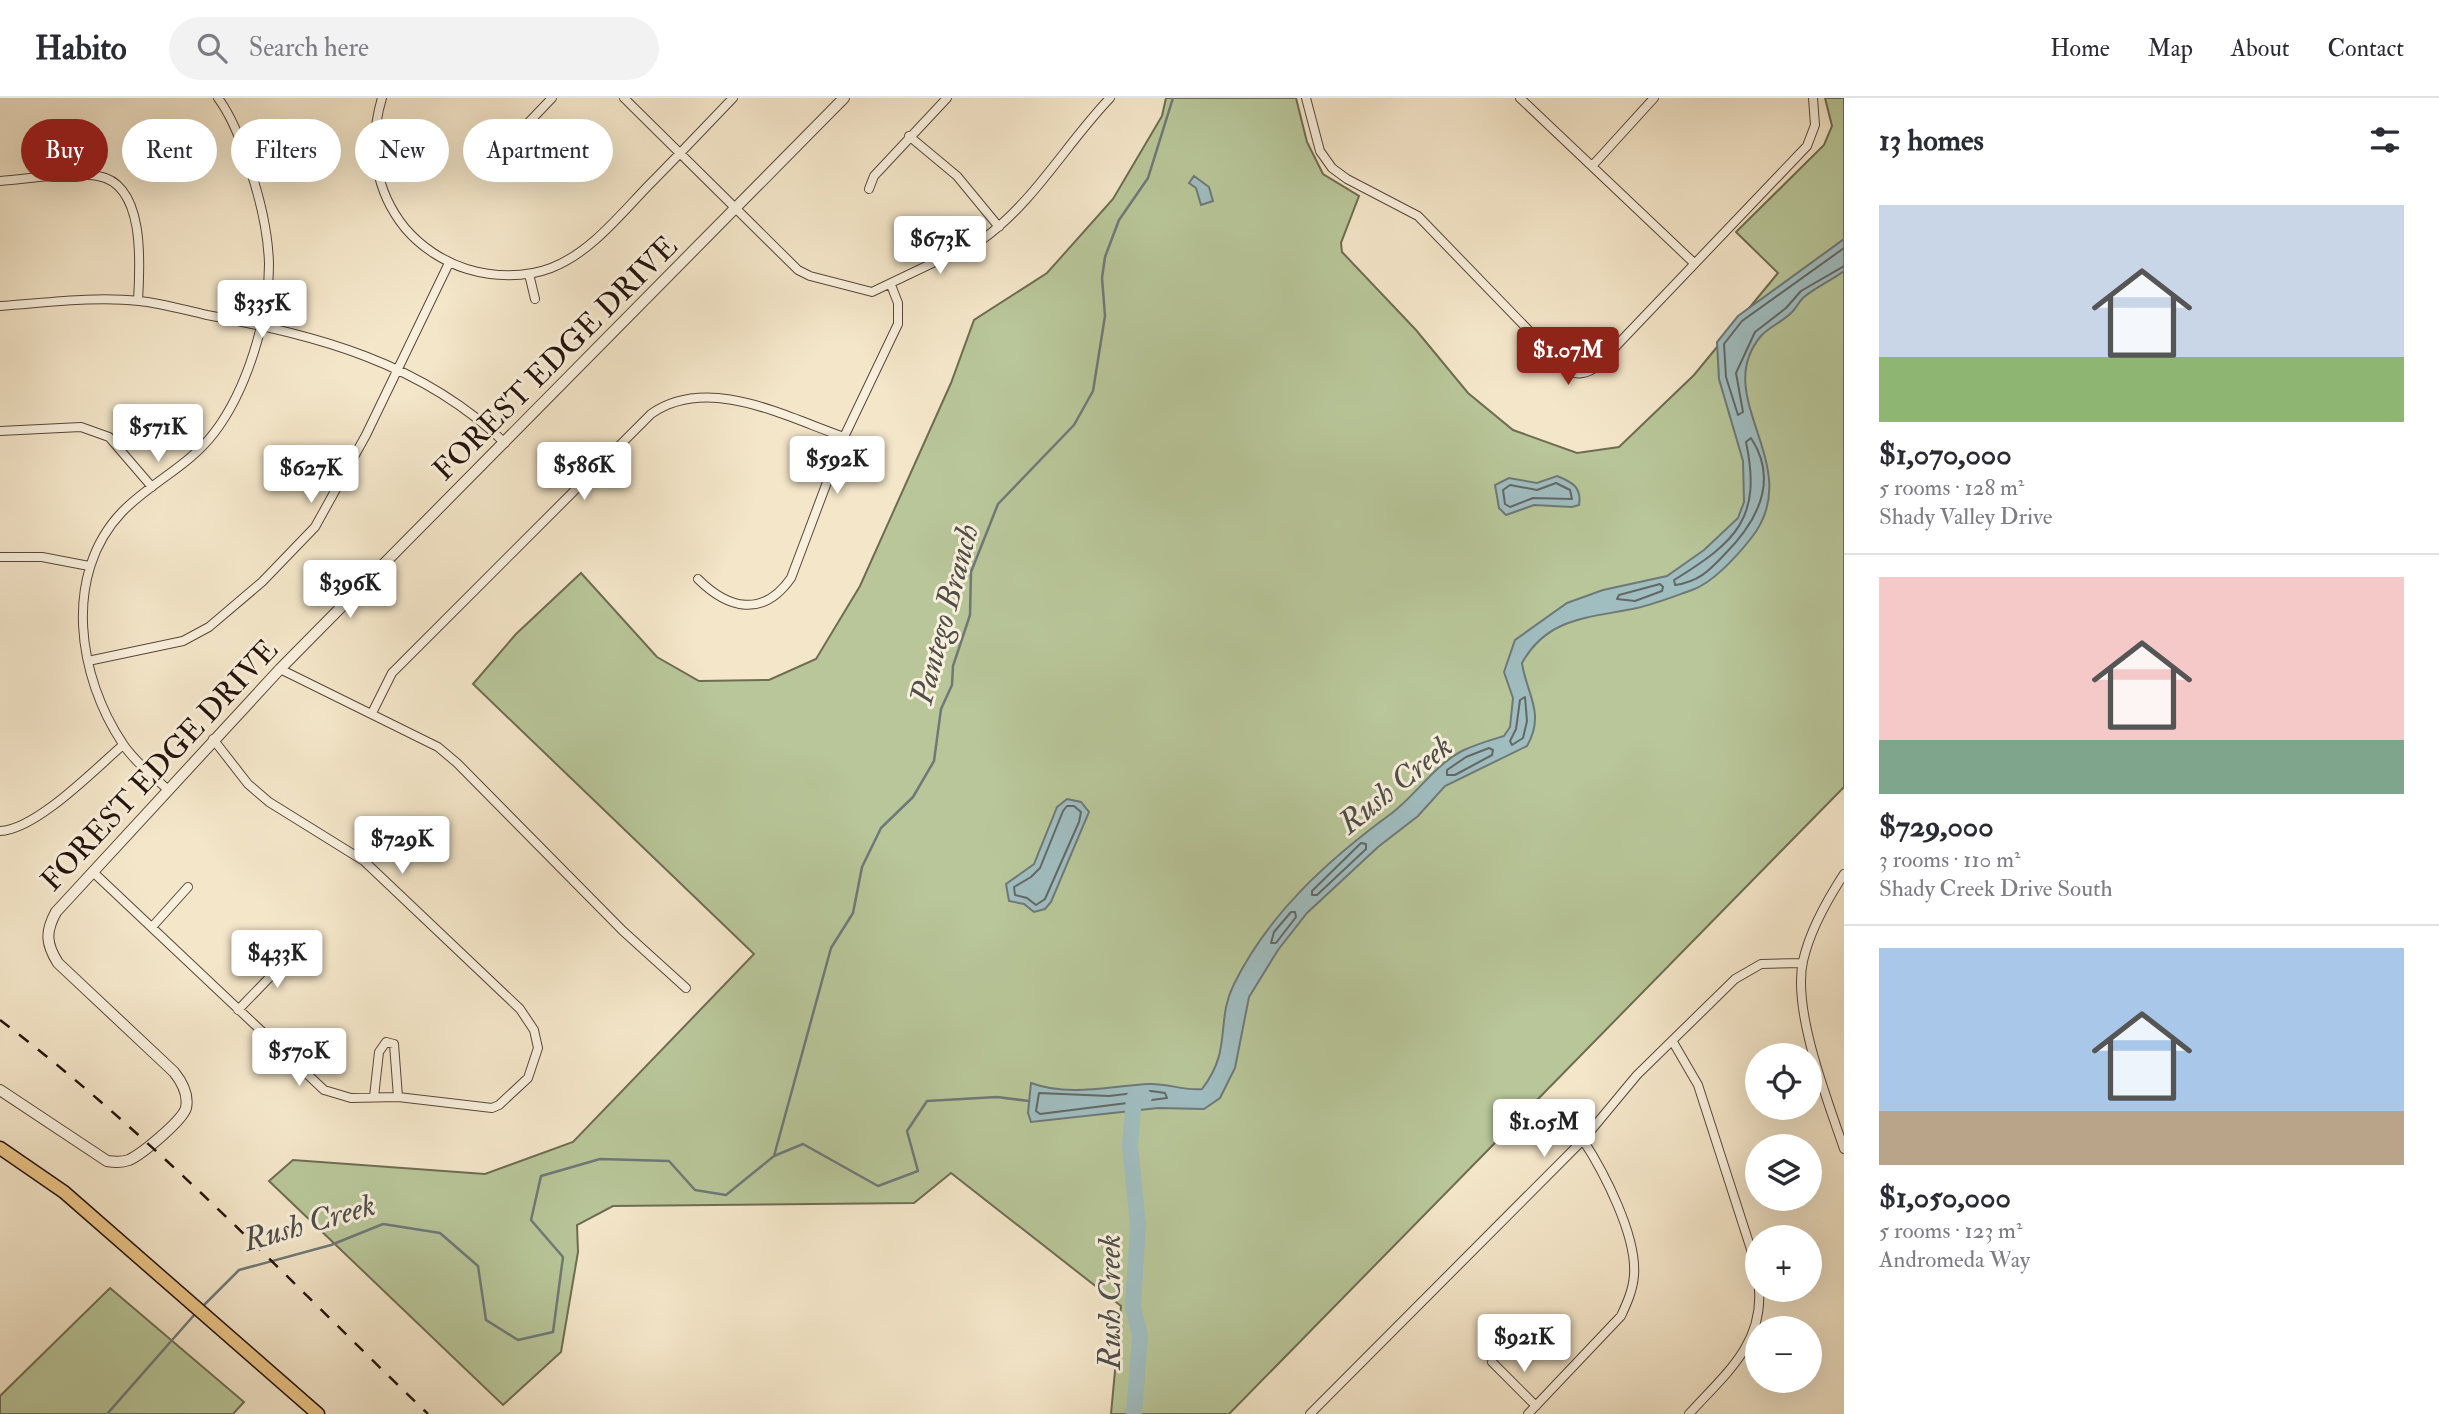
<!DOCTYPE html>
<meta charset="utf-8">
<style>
:root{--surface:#fff;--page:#f2f2f3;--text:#2b2b33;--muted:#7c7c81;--line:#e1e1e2;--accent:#8f2418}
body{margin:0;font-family:"IM FELL Double Pica",serif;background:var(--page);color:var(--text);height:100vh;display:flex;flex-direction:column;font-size:26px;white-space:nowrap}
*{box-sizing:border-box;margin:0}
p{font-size:23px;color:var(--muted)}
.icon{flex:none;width:38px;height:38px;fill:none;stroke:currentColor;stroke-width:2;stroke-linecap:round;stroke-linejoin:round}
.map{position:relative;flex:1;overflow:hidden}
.panel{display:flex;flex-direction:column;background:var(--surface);width:595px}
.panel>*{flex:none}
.hud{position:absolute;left:21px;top:21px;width:665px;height:63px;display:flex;gap:14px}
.fabs{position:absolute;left:1745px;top:945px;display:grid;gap:14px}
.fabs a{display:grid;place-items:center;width:77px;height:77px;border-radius:50%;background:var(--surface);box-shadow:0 7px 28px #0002;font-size:35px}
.price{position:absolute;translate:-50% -60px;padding:0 16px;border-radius:7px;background:#fff;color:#222;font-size:23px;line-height:46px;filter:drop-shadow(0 2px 4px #0008)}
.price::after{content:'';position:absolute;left:50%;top:42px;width:21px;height:16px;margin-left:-10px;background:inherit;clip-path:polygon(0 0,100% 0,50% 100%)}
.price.selected{background:var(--accent);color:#fff}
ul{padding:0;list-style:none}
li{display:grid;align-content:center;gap:14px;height:371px;padding:0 35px}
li+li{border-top:2px solid var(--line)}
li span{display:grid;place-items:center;height:217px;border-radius:0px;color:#555}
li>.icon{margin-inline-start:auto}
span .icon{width:126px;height:126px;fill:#fffc;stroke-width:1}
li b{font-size:30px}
h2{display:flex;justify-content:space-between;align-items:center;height:84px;padding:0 35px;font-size:30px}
.tag{padding:0 24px;border-radius:32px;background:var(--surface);box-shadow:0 7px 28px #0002;font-size:24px;line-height:63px}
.tag.selected{background:var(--accent);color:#fff}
header{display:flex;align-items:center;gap:42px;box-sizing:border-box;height:98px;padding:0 35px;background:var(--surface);border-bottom:2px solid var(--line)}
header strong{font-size:33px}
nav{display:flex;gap:38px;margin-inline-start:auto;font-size:24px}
.search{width:490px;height:63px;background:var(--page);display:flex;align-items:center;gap:18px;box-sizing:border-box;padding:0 24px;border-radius:38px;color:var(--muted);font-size:26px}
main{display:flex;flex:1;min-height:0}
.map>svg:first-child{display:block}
.green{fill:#b8c699;stroke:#6e6c52;stroke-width:2}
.water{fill:#a0bdc0;stroke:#6e7978;stroke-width:2}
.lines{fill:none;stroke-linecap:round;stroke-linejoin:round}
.shore{stroke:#626866;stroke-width:2}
.stream{stroke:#6e7978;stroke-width:2.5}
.river{stroke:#a0bdc0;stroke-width:16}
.minor-casing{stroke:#58473a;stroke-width:10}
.tertiary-casing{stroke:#58473a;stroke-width:12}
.primary-casing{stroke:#24120b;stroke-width:15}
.minor{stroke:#f8efdc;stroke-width:8}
.tertiary{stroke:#f8efdc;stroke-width:10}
.primary{stroke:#eac384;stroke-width:12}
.rail{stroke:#24120b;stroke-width:2.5;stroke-dasharray:12 12;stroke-linecap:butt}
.labels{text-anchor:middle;stroke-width:6;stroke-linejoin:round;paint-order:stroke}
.street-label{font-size:30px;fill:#24120b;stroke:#f8efdc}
.water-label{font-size:32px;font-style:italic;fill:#4f4e4a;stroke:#f8efdc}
</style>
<header>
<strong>Habito</strong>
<div class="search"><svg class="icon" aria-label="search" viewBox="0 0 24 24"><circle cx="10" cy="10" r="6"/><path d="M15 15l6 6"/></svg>Search here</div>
<nav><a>Home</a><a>Map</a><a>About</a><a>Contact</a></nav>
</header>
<main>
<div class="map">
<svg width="1844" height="1316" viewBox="0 0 1844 1316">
<rect width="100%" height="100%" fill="#f4e6c9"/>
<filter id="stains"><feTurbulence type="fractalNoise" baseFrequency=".00286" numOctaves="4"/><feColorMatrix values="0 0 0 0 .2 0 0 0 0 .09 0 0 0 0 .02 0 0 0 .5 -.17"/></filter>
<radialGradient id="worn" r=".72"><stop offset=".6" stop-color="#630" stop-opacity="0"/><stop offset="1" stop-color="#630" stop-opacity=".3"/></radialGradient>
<!-- green -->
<path class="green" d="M1166,0h130l11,44 16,32 36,22 -18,47 1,9 74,78 52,63 45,37 64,23 42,-6 75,-72 84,-102 -42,-41 88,-87 8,-19 -7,-28h19v689l-615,627h-118l10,-108 -170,-133 -37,30 -301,3 -36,19 1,27 -17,100 -58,53 -234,-224 24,-21 192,14 88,-32 181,-188 -281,-270 43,-50 65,-61 76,84 42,24 70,-1 47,-21 44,-73 91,-203 23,-63 73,-47 66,-74 49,-83z
M110,1190l134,114 -11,12h-233v-18z"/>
<!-- water -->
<path class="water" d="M1194,78l15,11 4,14 -12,4 -5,-17 -7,-5z
M1844,141v32c-12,9 -28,16 -40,26 -5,4 -8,12 -13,16 -9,9 -22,14 -30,23 -52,61 46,130 -9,201 -14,18 -39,46 -60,53 -17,6 -37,14 -55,18 -46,10 -89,8 -115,55 4,30 24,50 5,83l-82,40 -27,30 -40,31 -71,66 -29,37 -29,47 -14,71 -15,30 -16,11 -46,-1 -127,14 -3,-9 3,-30c38,14 79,3 118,1 18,-1 35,7 53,5 31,-40 13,-67 32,-105 35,-71 95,-125 158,-171 25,-19 43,-49 72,-63 13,-6 27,-10 40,-14l6,-9 3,-29 -9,-26 11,-32 52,-37 36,-13 64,-14 37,-26 34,-32 6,-16 -1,-41 -24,-82 -2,-37 21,-26z
M1557,378c15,6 25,11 22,29l-7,2 -38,-2 -28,10 -7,-7 -4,-23 14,-7 28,5z
M1067,701l14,3 8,10 -38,90 -6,7 -11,3 -10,-8 -15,-3 -3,-17 28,-20 23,-57z"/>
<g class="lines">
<!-- shore -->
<path class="shore" d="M1844,150l-102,73 -18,23 2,33 12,38 5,-3 -7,-39 19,-41 31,-24 15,-17 43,-25
M1751,340c29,44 5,85 -27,117 -15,16 -26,27 -49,30l-1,-5c63,-39 88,-62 72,-138z
M1556,385l14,7 2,9 -39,-1 -23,9 -5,-3 -2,-14 7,-5 27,5z
M1660,486l3,3 -1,4 -27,10 -18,-2 2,-4z
M1525,599l2,24 -4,17 -11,7 -2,-4 6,-12 4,-29z
M1489,650l4,2 -1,5 -37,20h-8v-5l19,-13z
M1074,708l7,6 -2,10 -34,77 -9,6 -9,-7 -12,-3 -1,-8 17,-10 9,-9 23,-57 4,-5z
M1361,745l5,1v5l-49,46h-5v-4z
M1291,814h4l1,5 -20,26h-5l3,-11z
M1151,993l14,2 2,5 -127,16 -4,-3 3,-18 70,3z"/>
<!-- stream -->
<path class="stream" d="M774,1058l57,-208 22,-35 9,-46 19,-39 32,-31 21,-36 7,-52 11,-24 1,-19 17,-51 1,-43 27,-68 76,-79 19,-34 12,-75 -3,-38 3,-21 14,-37 29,-42 25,-80
M202,1209l37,-37 92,-25 52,-21 57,9 38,33 8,54 32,20 35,-8 10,-75 -32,-37 10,-44 59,-17 69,2 26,29 31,5 48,-39 29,-12 75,42 40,-15 -11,-40 20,-30 70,-4 32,4
M107,1316l88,-100"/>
<!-- river -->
<path class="river" d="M1134,1316l6,-79 -7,-28 5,-82 -8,-79 4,-48 10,-1"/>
<defs>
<path id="minor" d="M382,0c-14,46 -7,93 23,130 16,19 39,34 62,41 26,8 58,9 84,-1 39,-15 68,-52 97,-82 29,-29 57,-59 85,-88
M624,0l174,172 12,6 62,16 111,-53c52,-38 83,-95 127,-141
M1306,0l14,53 12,17 15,11 71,37 150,155c23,10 37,-13 51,-28l188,-197 8,-21 -2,-27
M1520,0l174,165
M909,38l48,40 42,51
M507,47l45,-47
M1593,67l61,-67
M0,83c29,-2 71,-10 98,-5 48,8 42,90 40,125
M869,91l5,-13 73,-78
M529,176l6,25
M0,208c45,-3 94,-10 139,-5 22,2 45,9 68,14 111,21 214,47 298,128
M0,333l81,-4 28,10 43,50
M0,459h42l47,9
M698,481c30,30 65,39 93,-1l53,-141 54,-113v-21l-7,-18
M88,563l95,-20 26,-14 53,-45 53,-55 51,-92 83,-172
M280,571l158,78 19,16 166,168 63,57
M372,615l20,-40 259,-259c57,-40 135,3 193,23
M167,691c-15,-14 -33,-28 -44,-45 -45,-67 -61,-169 -1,-232 28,-29 67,-46 92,-79 33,-43 55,-116 55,-169 -1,-37 -10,-70 -22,-104 -7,-22 -15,-43 -29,-62
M0,733c36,-1 95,-62 123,-86
M93,774l231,218 27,8 47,-1 94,11 7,-3 29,-27 10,-30 -4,-18 -14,-21 -156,-148 -95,-59 -21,-18 -35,-45
M1844,776c-17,26 -34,56 -41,87 -11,50 25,140 41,188
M152,829l36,-40
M238,912l57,-59
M1673,944l25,43 59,183
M374,999l5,-45 7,-10 8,2 4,53
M1492,1264l44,44
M1310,1316l273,-274 54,-65 98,-96 26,-15 41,-1
M1528,1316l93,-98c6,-13 12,-26 13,-41 3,-39 -30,-103 -51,-135
M1689,1316c33,-37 74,-68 70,-124"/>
<path id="tertiary" d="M0,992l107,71c7,1 14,2 22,-1 13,-6 53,-39 57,-52 3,-14 -4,-26 -12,-36l-116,-109c-12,-19 -13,-31 -2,-51l224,-243 564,-571"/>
<path id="primary" d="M0,1050l64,44 254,222"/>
</defs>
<!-- minor casing -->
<use href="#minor" class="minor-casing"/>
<!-- tertiary casing -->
<use href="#tertiary" class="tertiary-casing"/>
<!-- primary casing -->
<use href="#primary" class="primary-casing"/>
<!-- minor -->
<use href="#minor" class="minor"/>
<!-- tertiary -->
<use href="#tertiary" class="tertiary"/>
<!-- primary -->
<use href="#primary" class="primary"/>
<!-- rail -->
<path class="rail" d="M0,922c155,117 288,260 428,394"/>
</g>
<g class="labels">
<!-- street labels -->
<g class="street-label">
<text transform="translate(555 260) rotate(-45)" y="10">FOREST EDGE DRIVE</text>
<text transform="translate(159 667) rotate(-47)" y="10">FOREST EDGE DRIVE</text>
</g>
<!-- water labels -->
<g class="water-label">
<text transform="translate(944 516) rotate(-75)" y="11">Pantego Branch</text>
<text transform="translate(1395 686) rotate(-39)" y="11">Rush Creek</text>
<text transform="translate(309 1124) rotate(-16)" y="11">Rush Creek</text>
<text transform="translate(1109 1204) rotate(-90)" y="11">Rush Creek</text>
</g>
</g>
<rect width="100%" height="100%" filter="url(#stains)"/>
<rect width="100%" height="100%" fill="url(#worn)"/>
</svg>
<div class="fabs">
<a><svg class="icon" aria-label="locate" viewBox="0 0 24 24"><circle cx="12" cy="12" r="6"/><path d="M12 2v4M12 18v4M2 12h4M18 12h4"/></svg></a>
<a><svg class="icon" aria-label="layers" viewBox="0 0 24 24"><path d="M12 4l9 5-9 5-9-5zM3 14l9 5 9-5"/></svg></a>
<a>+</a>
<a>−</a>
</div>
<b class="price" style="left:940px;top:178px">$673K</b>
<b class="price" style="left:262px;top:242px">$335K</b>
<b class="price selected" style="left:1568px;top:289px">$1.07M</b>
<b class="price" style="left:158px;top:366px">$571K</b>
<b class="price" style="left:837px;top:398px">$592K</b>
<b class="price" style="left:584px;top:404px">$586K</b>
<b class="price" style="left:311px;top:407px">$627K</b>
<b class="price" style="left:350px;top:522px">$396K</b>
<b class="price" style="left:402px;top:778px">$729K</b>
<b class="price" style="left:277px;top:892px">$433K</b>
<b class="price" style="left:299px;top:990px">$570K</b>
<b class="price" style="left:1544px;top:1061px">$1.05M</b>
<b class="price" style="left:1524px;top:1276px">$921K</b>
<div class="hud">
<a class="tag selected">Buy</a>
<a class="tag">Rent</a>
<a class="tag">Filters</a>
<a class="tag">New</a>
<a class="tag">Apartment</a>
</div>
</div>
<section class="panel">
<h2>13 homes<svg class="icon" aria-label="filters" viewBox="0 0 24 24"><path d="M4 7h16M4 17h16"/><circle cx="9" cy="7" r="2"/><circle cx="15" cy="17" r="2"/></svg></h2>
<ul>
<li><span style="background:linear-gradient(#c9d6e8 70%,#8fb573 0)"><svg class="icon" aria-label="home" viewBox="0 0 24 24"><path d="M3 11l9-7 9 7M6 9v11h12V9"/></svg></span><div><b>$1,070,000</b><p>5 rooms · 128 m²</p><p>Shady Valley Drive</p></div></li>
<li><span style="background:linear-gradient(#f6c9c9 75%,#7fa58c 0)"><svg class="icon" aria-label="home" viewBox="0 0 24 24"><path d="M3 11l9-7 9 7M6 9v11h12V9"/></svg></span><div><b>$729,000</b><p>3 rooms · 110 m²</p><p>Shady Creek Drive South</p></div></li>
<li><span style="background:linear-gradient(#a9c7e8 75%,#b9a48a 0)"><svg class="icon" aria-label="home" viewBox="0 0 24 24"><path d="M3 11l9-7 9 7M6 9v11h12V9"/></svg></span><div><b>$1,050,000</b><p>5 rooms · 123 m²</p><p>Andromeda Way</p></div></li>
</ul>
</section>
</main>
